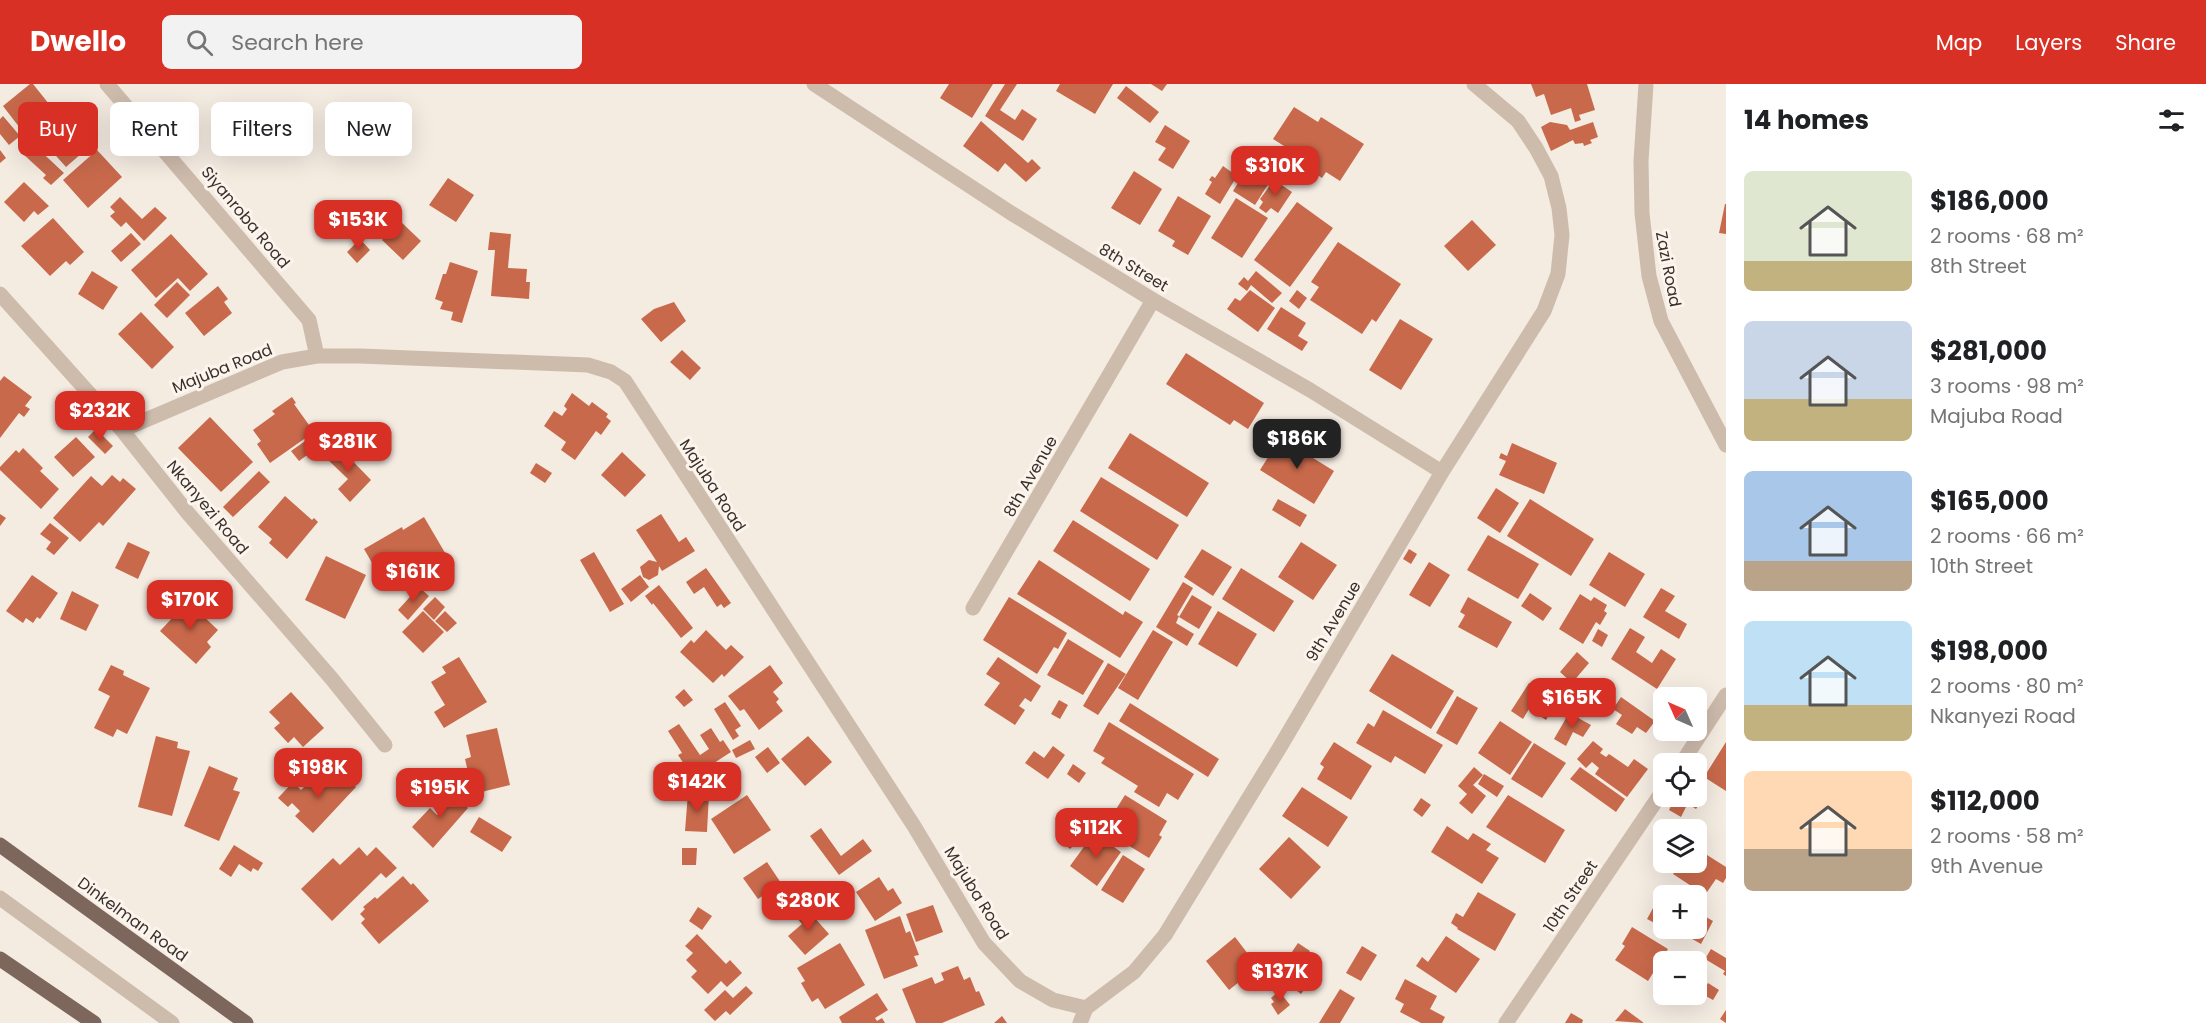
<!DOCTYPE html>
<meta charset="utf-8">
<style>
:root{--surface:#fff;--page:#f2f2f2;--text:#202124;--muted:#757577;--accent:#d93025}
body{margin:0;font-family:Poppins,sans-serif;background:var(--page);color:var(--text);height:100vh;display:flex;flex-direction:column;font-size:22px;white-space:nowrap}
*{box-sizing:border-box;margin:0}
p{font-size:20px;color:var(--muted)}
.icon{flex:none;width:33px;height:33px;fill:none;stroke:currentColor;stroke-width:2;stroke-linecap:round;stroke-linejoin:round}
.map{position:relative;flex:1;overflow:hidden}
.side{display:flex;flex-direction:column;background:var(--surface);width:480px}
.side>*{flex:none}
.hud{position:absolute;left:18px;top:18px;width:570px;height:54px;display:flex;gap:12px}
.needle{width:39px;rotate:315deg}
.tools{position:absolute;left:1653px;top:603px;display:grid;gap:12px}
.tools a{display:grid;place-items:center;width:54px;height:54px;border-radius:9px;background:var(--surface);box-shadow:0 6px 24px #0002;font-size:30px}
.price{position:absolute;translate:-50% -51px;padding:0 14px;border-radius:12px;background:var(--accent);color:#fff;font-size:20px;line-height:39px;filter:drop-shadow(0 2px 3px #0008)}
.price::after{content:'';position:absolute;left:50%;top:36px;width:18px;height:14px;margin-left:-9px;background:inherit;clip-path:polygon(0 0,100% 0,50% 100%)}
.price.active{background:#222;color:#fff}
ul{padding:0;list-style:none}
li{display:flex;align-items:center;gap:18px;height:150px;padding:0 18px}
li span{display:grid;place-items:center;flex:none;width:168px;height:120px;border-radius:9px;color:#555}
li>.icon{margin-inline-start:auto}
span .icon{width:72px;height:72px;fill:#fffc;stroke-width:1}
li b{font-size:26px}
h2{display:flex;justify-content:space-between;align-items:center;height:72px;padding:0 18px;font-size:26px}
.tag{padding:0 21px;border-radius:9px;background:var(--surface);box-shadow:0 6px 24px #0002;font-size:21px;line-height:54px}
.tag.active{background:var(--accent);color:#fff}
header{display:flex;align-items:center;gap:36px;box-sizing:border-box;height:84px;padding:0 30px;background:var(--accent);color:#fff}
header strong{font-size:28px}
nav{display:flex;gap:33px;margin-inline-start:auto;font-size:21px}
.search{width:420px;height:54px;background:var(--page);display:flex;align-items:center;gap:15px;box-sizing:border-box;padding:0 21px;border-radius:9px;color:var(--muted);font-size:22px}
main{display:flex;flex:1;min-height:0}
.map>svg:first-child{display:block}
.building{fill:#c8694b}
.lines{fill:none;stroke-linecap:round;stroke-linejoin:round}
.minor{stroke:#cdbbac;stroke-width:15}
.major{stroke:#7d675c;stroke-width:15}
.labels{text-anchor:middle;stroke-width:6;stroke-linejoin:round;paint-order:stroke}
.street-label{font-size:16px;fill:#3b302b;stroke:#fbf5ee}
</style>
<header>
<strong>Dwello</strong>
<div class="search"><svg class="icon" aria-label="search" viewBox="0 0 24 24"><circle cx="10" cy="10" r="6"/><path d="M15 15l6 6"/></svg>Search here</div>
<nav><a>Map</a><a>Layers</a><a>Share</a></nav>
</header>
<main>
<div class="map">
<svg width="1726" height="939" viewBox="0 0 1726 939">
<rect width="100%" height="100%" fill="#f4ebe1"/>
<!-- building -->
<path class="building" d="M30,0h3l20,25 -30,23 -20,-26z
M949,0h44l-21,34 -32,-20z
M1005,0h12l-17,26 15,10 7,-11 15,10 -14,22 -38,-25z
M1060,0h53l-18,30 -39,-23z
M1151,0h16l-5,7z
M1531,0h56l8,26 -16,5 2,5 -6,2 -4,-14 -20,7 -7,-21 -8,3z
M1126,2l33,26 -9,11 -33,-25z
M1294,23l24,15 3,-5 43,27 -24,37 -14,-9 -4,6 -15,-10 4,-5 -38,-24z
M70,24l21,24 -15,14 6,7 -16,14 -27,-30z
M296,26l14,11 -18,23 -14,-11z
M3,32l17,20 -11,9 -9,-11v-15z
M981,37l47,42 4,-4 9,9 -15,14 -21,-19 -7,9 -35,-26z
M1550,38l17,3 3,5 23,-8 5,15 -8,3 2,3 -8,3 -1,-3 -8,1 -2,-4 -22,11 -10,-24z
M1165,41l25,16 -17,28 -15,-9 8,-12 -11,-6z
M33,60l31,29 -13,12 -8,-7 3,-3 -23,-21z
M0,66l6,8 -6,5z
M97,66l25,27 -34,31 -25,-28z
M1250,80l22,14 -17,27 -22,-14z
M1223,82l14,10 -17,28 -15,-10 7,-12 -3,-2 3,-4 3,2z
M1134,87l28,18 -22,36 -29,-17z
M448,94l26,17 -18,27 -27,-17z
M1274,96l18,12 -14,21 -7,-5 -5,5 -7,-5 4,-6 -3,-3z
M24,98l25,24 -11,9 -4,-4 -10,11 -20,-20z
M1178,112l33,20 -23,39 -16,-9 3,-5 -17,-10z
M120,113l22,22 13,-12 12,11 -23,23 -18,-19 -5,5 -11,-11 5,-4 -5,-5z
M1236,114l32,20 -26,40 -31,-20z
M1297,118l36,26 -43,59 -36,-27z
M1725,120h1v30l-7,-1z
M53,134l31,34 -14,13 -4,-4 -16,15 -29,-30z
M1472,136l24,25 -28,26 -24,-25z
M400,137l21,20 -18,19 -21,-20z
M490,148l21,2 -3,34 19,1 -1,13h4l-1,17 -38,-3 4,-46h-7z
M131,149l10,11 -20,18 -10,-11z
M171,150l37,40 -18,17 -12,-13 -22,20 -25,-28z
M360,155l10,11 -13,13 -10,-11z
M1338,158l63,42 -25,38 -4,-3 -10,15 -52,-34 9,-13 -8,-5z
M450,178l28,9 -16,52 -11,-3 2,-8 -13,-3 3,-7 -8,-3 8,-25h3z
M92,187l26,16 -15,23 -25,-16z
M1256,187l26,22 -10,10 -21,-18 -4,6 -9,-7 6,-7 4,4z
M177,198l13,13 -23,23 -13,-13z
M218,202l10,13 -4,3 8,11 -28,23 -19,-23z
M1250,206l25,18 -17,24 -31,-23 8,-11 5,3z
M1297,206l10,8 -8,11 -10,-8z
M674,218l12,19 -25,21 -20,-23 13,-10z
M1281,223l25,16 -8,13 10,6 -6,9 -35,-22z
M141,228l33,35 -22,22 -34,-35z
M1400,235l33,20 -32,51 -32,-20z
M682,266l19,18 -11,12 -20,-18z
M1186,269l78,50 -16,26 -14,-9 -4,5 -64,-41z
M4,292l28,21 -7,9 5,3 -6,8 -5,-4 -19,25v-57z
M572,309l17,13 3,-4 16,12 -2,3 5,4 -10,14 -5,-4 -21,29 -14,-10 5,-8 -22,-16 10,-15 8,5 5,-7 -3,-3z
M292,313l4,6 -2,1 20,28 -44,31 -13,-19 4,-3 -8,-11 22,-16 -3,-3z
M210,333l43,45 -32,30 -43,-44z
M96,345l17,17 -8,8 -17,-17z
M1130,349l79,50 -22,34 -79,-49z
M315,350l7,10 -23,17 -8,-10z
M1282,351l16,10 -1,3 37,23 -20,33 -54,-34z
M76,353l19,20 -22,20 -19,-20z
M1512,359l45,20 -13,31 -45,-19 7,-14 -7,-3 2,-5 6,3z
M337,361l34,35 -21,22 -12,-13 10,-10 -23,-22z
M23,364l20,20 -3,3 19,18 -18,20 -41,-39v-3l16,-17 3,3z
M622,368l24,23 -21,22 -24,-22z
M536,379l16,10 -7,10 -15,-10z
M259,387l11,11 -37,35 -10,-10z
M112,391l8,7 3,-4 13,11 -33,37 -4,-4 -19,20 -27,-24 38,-42 11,10z
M1101,393l78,48 -22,35 -77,-49z
M1496,404l23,15 -19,30 -23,-15z
M285,412l27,24 2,-2 4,4 -31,37 -18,-16 3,-4 -14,-12z
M1278,415l29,16 -7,12 -28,-17z
M1530,415l64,40 -23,37 -64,-40z
M0,430l6,4 -6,8z
M661,430l18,28 7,-5 9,14 -33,20 -3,-5 -1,9 -9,5 -6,-3 -3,-10 9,-7 8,2 -21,-32z
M424,433l27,46 -23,13 -5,-10 -37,21 -22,-38 38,-22 1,3z
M1073,436l77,49 -20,32 -77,-50z
M50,439l19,15 -15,17 -8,-6 5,-7 -11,-8z
M1488,451l51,29 -21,35 -51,-29z
M128,458l22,10 -12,27 -23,-11z
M1301,458l36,23 -24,35 -35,-23z
M1202,465l30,18 -19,29 -29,-19z
M1409,465l8,5 -6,10 -8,-5z
M594,468l30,52 -14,8 -30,-52z
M1609,468l36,22 -20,33 -36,-22z
M326,472l40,19 -21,44 -40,-19z
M1039,476l84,55 2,-4 18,11 -23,36 -103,-64z
M1429,478l21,13 -20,32 -21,-12z
M706,484l25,35 -7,5 -3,-4 -4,3 -13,-20 -10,7 -8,-12z
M1241,484l53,33 -20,31 -52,-33z
M32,491l26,18 -18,26 -3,-2 -4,6 -7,-5 -3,5 -17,-12z
M640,491l9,12 -18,15 -10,-13z
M1183,498l10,6 -16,27 2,1 -3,7 18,11 -7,12 -31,-19z
M659,501l34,43 -12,10 -28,-35 -1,2 -7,-9z
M419,503l10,9 -21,24 -10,-10z
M1661,504l14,8 -10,15 22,13 -8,15 -36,-22z
M72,507l27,14 -13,26 -26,-12z
M1530,509l22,15 -9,13 -22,-15z
M1580,510l11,7 3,-4 13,8 -3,6 3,2 -7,12 -4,-3 -13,22 -24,-15z
M1192,511l20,12 -13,22 -20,-12z
M435,513l10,10 -11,13 -11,-11z
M1009,513l58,36 -9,16 -4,-2 -17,27 -54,-34z
M1468,513l44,25 -15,26 -39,-21 7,-12 -5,-3z
M191,514l13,12 -3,4 17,16 -11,12 4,5 -15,17 -36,-33z
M423,527l21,21 -21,21 -21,-21z
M445,527l12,12 -10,9 -12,-11z
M1218,527l39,23 -20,33 -39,-23z
M1630,544l15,9 -9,15 16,11 9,-14 15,10 -19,30 -46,-30z
M1598,545l10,6 -6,12 -10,-6z
M706,546l20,20 5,-5 13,12 -20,20 -2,-3 -9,9 -33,-31 11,-12 3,3z
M1153,546l20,12 -35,58 -20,-12z
M1068,555l36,22 -21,34 -36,-20z
M1577,568l12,11 -17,20 -12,-11z
M1392,570l62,37 -23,38 -62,-38z
M459,573l28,45 -43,26 -10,-16 11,-7 -14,-23 15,-9 -4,-6z
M998,573l43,29 -10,16 -6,-4 -6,8 6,4 -10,15 -31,-20 16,-22 -14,-9z
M1108,579l18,11 -28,41 -15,-9z
M111,581l13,6 -1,4 27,13 -23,46 -10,-5 -4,8 -19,-9 16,-32 -12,-6z
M770,581l13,18 -10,9 6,7 -3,3 7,9 -24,19 -15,-21 -4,2 -12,-15z
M1529,599l28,18 -11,19 -17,-11 -6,10 -12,-8z
M684,605l9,11 -9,7 -9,-10z
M291,608l33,36 -21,19 -9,-10 -6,6 -14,-15 6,-5 -11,-11z
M1457,612l21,12 -21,37 -21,-12z
M1621,613l34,24 -9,12 -9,-6 -5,7 -16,-10 6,-9 -9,-6z
M1059,616l9,5 -8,14 -9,-5z
M725,618l16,24 -6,4 4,6 -6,4 -19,-31z
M1130,619l89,56 -11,18 -89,-56z
M1383,626l60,35 -18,29 -30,-18 -4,7 -35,-20 12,-20 6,4z
M1569,629l22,12 -8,12 -10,-5 -7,14 -12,-7z
M1500,637l32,21 -22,33 -32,-22z
M1109,638l85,52 -16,26 -11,-7 -8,14 -25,-15 4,-6 -37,-23 4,-5 -12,-7z
M679,640l21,31 9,-6 -9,-14 11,-7 9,14 3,-2 8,12 -34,22 -6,-10 -5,3 -8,-12 4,-2 -14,-22z
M497,644l13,57 -37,9 -8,-35 6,-2 -5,-22z
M156,652l22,6 -1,6 13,3 -18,65 -34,-9z
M808,652l24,26 -27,24 -24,-27z
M750,656l5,9 -19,9 -4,-8z
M1593,657l10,8 -3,4 6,4 3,-3 19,13 6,-8 14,10 -21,28 -32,-23 4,-6 -7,-6 -6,6 -9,-9z
M1334,658l38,24 -21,34 -34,-21 7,-12 -4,-3z
M1726,658v49l-22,-14z
M1534,659l32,20 -24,35 -31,-19z
M1053,662l12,9 -17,24 -23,-16 9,-12 10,7z
M768,663l12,16 -13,10 -12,-16z
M1073,680l13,9 -7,10 -12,-9z
M209,682l29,12 -5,12 7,2 -21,49 -35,-15z
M1474,683l9,8 -10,10 13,11 -14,18 -13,-11 8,-9 -9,-8z
M1580,683l45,32 -9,13 -46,-33z
M327,686l13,11 5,-4 11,10 -43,46 -18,-17 5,-5 -8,-8 -4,4 -10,-9 15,-16 8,8 8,-8 4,4z
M1484,690l20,12 -7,11 -19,-13z
M445,701l23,23 -35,40 -21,-21 18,-19 7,7 10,-9 -8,-7 5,-5 -4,-4z
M1302,703l46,30 -20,30 -46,-31z
M688,709l21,1 -2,38 -22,-1z
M747,711l24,35 -37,24 -23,-35z
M1125,711l42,26 -8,14 3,2 -13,21 -46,-28z
M1508,711l57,35 -20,33 -59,-36z
M1681,712h16l5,4 -6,9 -16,-10z
M1421,714l10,7 -9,12 -9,-7z
M1674,716l12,7 -5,10 -12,-7z
M479,733l33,20 -10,15 -32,-20z
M1075,737l13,12 -8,10 -2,-2 -8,8 -12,-11z
M1447,742l21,14 5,-7 18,11 -5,6 13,8 -17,26 -51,-32z
M821,744l20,28 22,-17 9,12 -33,24 -29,-39z
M1094,749l27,19 -24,34 -27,-20z
M1289,753l32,30 -30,32 -32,-30z
M234,761l29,18 -5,8 -5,-3 -2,4 -12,-8 -8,13 -12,-8z
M359,763l8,9 9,-9 21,21 -11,10 -5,-5 -49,48 -31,-32 32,-31 7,7z
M682,764h15l-1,17h-14z
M1696,764l30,19v11l-3,5 -7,-4 -11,16 -32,-21 8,-12h15z
M1123,771l22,14 -22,34 -22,-13z
M767,778l14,21 -23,16 -15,-21z
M403,792l8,9 2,-2 16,18 -50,43 -18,-21 4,-4 -5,-5 5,-5 -2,-2 12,-10 2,2z
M879,793l9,14 5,-3 9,15 -27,18 -19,-29z
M1663,806l10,6h-9v32l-17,-9z
M1478,808l38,22 -21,37 -38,-22 1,-1 -7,-5 5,-10 7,4z
M933,821l10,27 -27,10 -10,-28z
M698,823l14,9 -10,14 -13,-9z
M806,824l23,26 -24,21 -17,-19 14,-12 -6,-7z
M1696,824l5,3 -2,2 14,8 -12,23 -14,-8 -2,3 -21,-11h32z
M900,832l6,17 4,-2 9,24 -5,1 4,10 -34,13 -19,-49z
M1632,843l36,22 -20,32 -33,-21 10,-14 -3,-2z
M697,850l29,30 4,-4 12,13 -15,14 -6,-6 -13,13 -17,-17 6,-6 -11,-11 7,-7 -8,-7z
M1446,852l34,23 -24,34 -40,-27 6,-9 6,5z
M1235,853l23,30 -29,23 -23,-29z
M840,859l25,42 -40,24 -7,-11 -6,4 -11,-19 4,-2 -8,-13z
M1298,859l12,8 -25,36 -12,-7z
M1362,862l15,9 -16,26 -15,-8z
M1711,865l15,9v18l-3,-2 2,-3 -20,-12z
M1312,874l10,7 -21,29 -10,-8z
M958,882l6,14 6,-3 6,15 3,-1 6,14 -43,18h-26l-14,-34 30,-12 3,7 9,-4 -3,-7z
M1405,895l32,17 -7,13 15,8 -3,6h-21l-21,-11 4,-8 -9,-5z
M1708,899l11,7 -6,10 -11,-6z
M746,902l7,7 -23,22 -4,-4 -11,10 -11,-11 21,-20 8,8z
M1340,905l15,9 -15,25h-21z
M1279,907l11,14 -12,10 -7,-11 3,-2 -3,-4z
M877,909l11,17 -13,8 2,3 5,-3 3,5h-43l-3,-6z
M1625,925l19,14 -29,-2z
M1726,926v13l-6,-4z
M1571,929l12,7 -1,3h-17z
M1002,932l5,7h-13z"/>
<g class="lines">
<!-- minor -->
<path class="minor" d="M107,0l202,236 8,36
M814,0l197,129 142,87 157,90 132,82
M1646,0l-5,77 1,52 7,63 12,45 65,124
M0,210l122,136 65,82 145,167 53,66
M122,346l160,-68 35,-6h43l228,9 23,7 14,9 289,445 70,117 36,38 33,19 33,8
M973,524l180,-308
M1681,680l45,-69
M0,814l172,125
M1080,939l6,-15 48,-36 31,-37 115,-188 162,-275 102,-161 14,-37 4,-39 -3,-27 -8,-32 -15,-28 -18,-27 -44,-37
M1506,939l158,-234"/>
<!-- major -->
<path class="major" d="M0,761l246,178
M0,875l94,64"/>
</g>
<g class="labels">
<!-- street labels -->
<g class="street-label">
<text transform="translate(246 133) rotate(50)" y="6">Siyanroba Road</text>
<text transform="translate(1134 183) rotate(31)" y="6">8th Street</text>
<text transform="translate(1669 185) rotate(79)" y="6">Zazi Road</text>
<text transform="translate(222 284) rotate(-22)" y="6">Majuba Road</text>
<text transform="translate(1030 392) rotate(-60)" y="6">8th Avenue</text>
<text transform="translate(713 401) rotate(57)" y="6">Majuba Road</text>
<text transform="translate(208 423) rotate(50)" y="6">Nkanyezi Road</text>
<text transform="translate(1333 537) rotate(-59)" y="6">9th Avenue</text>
<text transform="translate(977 809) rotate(58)" y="6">Majuba Road</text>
<text transform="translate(1570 812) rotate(-56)" y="6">10th Street</text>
<text transform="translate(133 835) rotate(36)" y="6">Dinkelman Road</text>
</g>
</g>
</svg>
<div class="tools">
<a><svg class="needle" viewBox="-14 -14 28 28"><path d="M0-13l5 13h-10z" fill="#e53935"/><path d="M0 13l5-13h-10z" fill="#757577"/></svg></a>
<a><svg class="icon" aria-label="locate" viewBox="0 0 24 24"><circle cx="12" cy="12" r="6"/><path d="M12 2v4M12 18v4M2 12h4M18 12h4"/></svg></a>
<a><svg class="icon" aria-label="layers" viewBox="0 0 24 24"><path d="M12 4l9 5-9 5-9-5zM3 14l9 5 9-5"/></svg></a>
<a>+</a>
<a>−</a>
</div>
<b class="price" style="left:1275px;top:113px">$310K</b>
<b class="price" style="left:358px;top:167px">$153K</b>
<b class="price" style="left:100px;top:358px">$232K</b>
<b class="price active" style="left:1297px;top:386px">$186K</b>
<b class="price" style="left:348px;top:389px">$281K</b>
<b class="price" style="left:413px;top:519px">$161K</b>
<b class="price" style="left:190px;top:547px">$170K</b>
<b class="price" style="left:1572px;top:645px">$165K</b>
<b class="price" style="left:318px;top:715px">$198K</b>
<b class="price" style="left:697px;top:729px">$142K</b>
<b class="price" style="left:440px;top:735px">$195K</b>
<b class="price" style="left:1096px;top:775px">$112K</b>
<b class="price" style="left:808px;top:848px">$280K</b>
<b class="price" style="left:1280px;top:919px">$137K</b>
<div class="hud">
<a class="tag active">Buy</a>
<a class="tag">Rent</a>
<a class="tag">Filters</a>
<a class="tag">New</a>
</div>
</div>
<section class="side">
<h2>14 homes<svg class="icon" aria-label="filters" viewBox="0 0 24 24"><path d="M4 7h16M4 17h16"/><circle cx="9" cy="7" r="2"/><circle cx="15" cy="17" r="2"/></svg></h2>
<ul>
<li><span style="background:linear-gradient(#dfe7d0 75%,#c2b280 0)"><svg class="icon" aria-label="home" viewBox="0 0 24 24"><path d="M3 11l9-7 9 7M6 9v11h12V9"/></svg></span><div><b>$186,000</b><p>2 rooms · 68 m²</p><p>8th Street</p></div></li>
<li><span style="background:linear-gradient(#c9d6e8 65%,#c2b280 0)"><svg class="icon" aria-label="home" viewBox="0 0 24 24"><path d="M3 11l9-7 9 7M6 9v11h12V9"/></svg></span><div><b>$281,000</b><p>3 rooms · 98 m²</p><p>Majuba Road</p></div></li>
<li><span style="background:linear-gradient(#a9c7e8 75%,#b9a48a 0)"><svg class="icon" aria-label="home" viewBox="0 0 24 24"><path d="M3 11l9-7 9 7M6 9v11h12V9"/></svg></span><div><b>$165,000</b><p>2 rooms · 66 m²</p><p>10th Street</p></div></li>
<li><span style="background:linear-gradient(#bfe0f5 70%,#c2b280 0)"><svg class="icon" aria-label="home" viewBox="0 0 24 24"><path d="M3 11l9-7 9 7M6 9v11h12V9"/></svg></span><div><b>$198,000</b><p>2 rooms · 80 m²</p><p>Nkanyezi Road</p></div></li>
<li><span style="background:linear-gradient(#ffd9b3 65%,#b9a48a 0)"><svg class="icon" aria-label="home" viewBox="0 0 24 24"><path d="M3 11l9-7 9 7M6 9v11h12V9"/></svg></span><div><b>$112,000</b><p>2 rooms · 58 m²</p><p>9th Avenue</p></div></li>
</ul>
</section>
</main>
